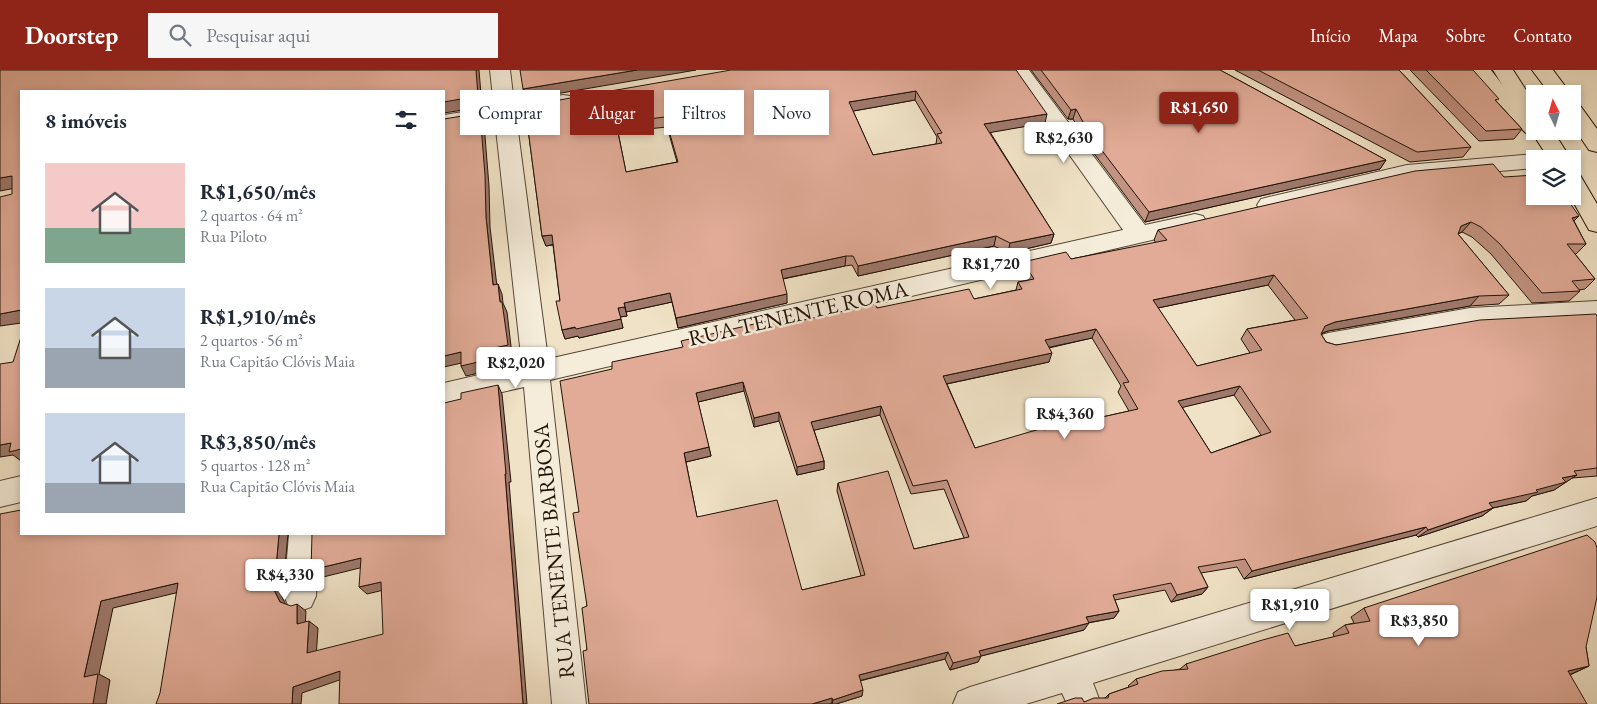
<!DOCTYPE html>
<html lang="pt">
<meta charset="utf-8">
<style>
:root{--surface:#fff;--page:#f6f6f7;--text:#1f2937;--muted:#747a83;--accent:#8f2418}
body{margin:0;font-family:"EB Garamond",serif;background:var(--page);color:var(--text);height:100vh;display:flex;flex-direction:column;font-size:19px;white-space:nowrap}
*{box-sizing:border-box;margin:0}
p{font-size:16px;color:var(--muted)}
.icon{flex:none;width:28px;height:28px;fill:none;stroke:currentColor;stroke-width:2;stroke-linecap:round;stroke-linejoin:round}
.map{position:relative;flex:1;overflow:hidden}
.panel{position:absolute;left:20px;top:20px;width:425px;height:445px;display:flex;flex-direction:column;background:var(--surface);border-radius:0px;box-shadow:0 2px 8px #0003}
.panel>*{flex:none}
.hud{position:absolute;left:460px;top:20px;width:475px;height:45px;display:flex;gap:10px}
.needle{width:32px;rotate:355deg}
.controls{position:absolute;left:1526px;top:15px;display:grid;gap:10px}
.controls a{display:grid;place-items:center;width:55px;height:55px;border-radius:0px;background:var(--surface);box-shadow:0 2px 8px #0003;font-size:25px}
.price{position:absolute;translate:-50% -42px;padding:0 11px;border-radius:5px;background:#fff;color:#222;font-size:16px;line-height:32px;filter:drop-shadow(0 1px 2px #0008)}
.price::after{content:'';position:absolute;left:50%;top:30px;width:15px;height:11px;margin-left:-8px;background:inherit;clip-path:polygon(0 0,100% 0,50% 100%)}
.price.selected{background:var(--accent);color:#fff}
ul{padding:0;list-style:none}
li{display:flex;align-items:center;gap:15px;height:125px;padding:0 25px}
li span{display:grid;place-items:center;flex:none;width:140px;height:100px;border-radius:0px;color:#555}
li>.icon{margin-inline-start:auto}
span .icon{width:60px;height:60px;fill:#fffc;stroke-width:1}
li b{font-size:21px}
h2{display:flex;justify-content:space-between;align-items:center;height:60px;padding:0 25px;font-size:21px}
.tag{padding:0 18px;border-radius:0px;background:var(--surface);box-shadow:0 2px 8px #0003;font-size:18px;line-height:45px}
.tag.selected{background:var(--accent);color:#fff}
header{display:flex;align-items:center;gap:30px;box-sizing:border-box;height:70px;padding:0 25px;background:var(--accent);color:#fff}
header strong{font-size:24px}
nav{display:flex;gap:28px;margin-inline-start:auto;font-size:18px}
.search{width:350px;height:45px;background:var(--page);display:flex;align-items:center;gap:12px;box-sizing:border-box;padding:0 18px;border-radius:0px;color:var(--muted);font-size:19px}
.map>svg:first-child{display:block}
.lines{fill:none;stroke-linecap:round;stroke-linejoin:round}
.minor-casing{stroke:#554737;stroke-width:2}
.major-casing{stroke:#211307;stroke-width:2}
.highway-casing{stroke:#211307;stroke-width:2}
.minor{fill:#f5ecda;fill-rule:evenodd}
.major{fill:#f0e2c6;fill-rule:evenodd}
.highway{fill:#f0e2c6;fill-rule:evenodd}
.wall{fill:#c29382;stroke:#211307;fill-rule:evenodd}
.shaded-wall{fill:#9e786a;stroke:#211307}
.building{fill:#e1ab97;stroke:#211307;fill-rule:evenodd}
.labels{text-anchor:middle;stroke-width:5;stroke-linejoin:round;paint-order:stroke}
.street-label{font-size:22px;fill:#211307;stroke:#f5ecda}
</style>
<header>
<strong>Doorstep</strong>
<div class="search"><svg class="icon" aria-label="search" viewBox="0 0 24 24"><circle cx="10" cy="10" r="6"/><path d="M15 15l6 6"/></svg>Pesquisar aqui</div>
<nav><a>Início</a><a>Mapa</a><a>Sobre</a><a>Contato</a></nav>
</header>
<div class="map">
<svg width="1597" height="634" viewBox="0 0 1597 634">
<rect width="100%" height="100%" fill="#f0e2c6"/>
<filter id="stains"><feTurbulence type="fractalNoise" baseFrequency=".004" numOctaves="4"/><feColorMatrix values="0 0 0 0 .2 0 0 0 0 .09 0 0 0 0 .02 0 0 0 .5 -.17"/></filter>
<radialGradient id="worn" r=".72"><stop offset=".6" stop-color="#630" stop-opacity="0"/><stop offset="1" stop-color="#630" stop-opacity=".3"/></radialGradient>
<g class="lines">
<defs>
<path id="minor" d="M490,0h20l4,33 49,-8 7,1 3,5 -3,5 -54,10 32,243 575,-129 -114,-160h20l116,155 50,-11 8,2 4,6 -4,6 -8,2 -645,150 36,324h-34l-28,-317 -80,18v-22l78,-18 -27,-245 -51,9v-14l50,-8z
M1535,84l8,2 2,3h-10v9l-128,11 -138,34 -8,-2 -4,-6 4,-6 8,-2 138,-32z
M1597,231v20l-127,7 -142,25 -9,-3 -4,-7 4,-7 9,-3 142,-25z
M21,406v26l-21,5v-26z
M1597,428v28l-504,157 8,21h-34l-5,-11 -36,11h-73l5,-12 12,-5z
M289,464h30l-3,62 -5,11 -11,4 -11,-4 -5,-11z"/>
<path id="major" d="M1470,0h21l20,26 24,21v14h9l-1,3 -8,2 -8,-2 -30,-28z"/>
<path id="highway" d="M1493,0h20l22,34v27h18l18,28h-22l-18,-28 3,-5 -7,-1z
M1532,0h21l18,24h-21z
M1572,33l7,1 18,25v23l-8,-2 -17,-25z
M1572,103l8,2 17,29v28l-8,-2 -19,-34h2z"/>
</defs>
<!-- minor casing -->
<use href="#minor" class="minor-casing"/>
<!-- major casing -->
<use href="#major" class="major-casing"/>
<!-- highway casing -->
<use href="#highway" class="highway-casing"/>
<!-- minor -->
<use href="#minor" class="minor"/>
<!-- major -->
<use href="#major" class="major"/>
<!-- highway -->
<use href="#highway" class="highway"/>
</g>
<!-- wall -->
<path class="wall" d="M1016,0l29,53 -55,9 64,102 -3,9 -43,10 -14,-7 -136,30 -6,-11 -7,1 -62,13 4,24 -109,25 -6,-26 -46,10 1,4 -7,1 3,11 -44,10 -1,-2 -13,3 -3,-9 -2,-29 -7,-56 -7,1 -4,-10 -17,-130zM915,30l22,37 -1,7 -63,11 -20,-44zM667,57l10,35 -51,10 -8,-40z
M1031,0h189l166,90 -6,9 -235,53 -58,-78 -14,-25h-5z
M1235,0h164l72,77 -8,10 -53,5z
M1410,0h63l24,32 25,27 -8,10 -35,2z
M1504,107l70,44 12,23 -10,10h-1l20,25 -10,10 -6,1 1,1 -11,10 -37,2 -41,-49 -19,-17 -10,-5 -4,2 51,61 -10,9 -29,2 -142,25 -7,3 5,8 10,3 261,-29v160l-25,2 -18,12 -22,6 -6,5 -33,7 -11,8 -64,21 -2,-2 -172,44 -7,-12 -36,6 7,14 -6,7 -31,8 -6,-12 -50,10 4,11 -5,7 -26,5 -4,7 -103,26 -3,6 -28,8 -5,-11 -85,22 2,15 -26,8h-4l-245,-54v-44l-8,-94 33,-143 183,-47 82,-14 97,-9 42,-9 2,-8 8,-1 -6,-9 3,-10 48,-3 85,-16 -2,-3 4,-10zM1268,215l27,35 -48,9 -6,10 9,14 -53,13 -39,-58zM1092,268l29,48 -3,6 11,19 -85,19 -69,18 -28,-64 102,-22v-14zM744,321l10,36 25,-6 18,54 27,-6v-8l-10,-31 66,-15 31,79 33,-5 20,49 -50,11 -76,-66 -1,8 24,85 -59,14 -105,-73 -11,-55 25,-6 -13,-54zM1234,325l27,40 -50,18 -29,-46z
M1364,538l222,39 3,19 -19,9 -486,27 21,-4 4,-4 20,-7 -1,-1 8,-7 44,-10 6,-5 109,-18 39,-9 -1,-4 12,-8 9,-2 -3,-6z"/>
<!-- shaded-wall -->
<path class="shaded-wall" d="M476,0h3l3,37 -38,6v-11z
M637,0h59l-170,29 -3,-10z
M916,21l-1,9 -67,12 1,-10z
M1076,39l-3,10h-5l3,-9z
M480,43l4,11 5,62 1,41 8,68 -5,-10 -7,-68z
M1047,44l-2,9 -63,11 2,-10z
M1386,90l-6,9 -235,53 4,-10z
M12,106l9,11 -21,4v-13z
M1579,146l-10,10 3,-8z
M1471,152l-9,10 -10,4 9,-10z
M1054,164l-3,9 -43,10 2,-10z
M552,165l3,9 -9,2 -4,-10z
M996,166l-2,10 -136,30v-10z
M846,186l-1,10 -64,13v-9z
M1274,205l-6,10 -120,25 5,-10z
M498,214l4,10 1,9 4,9 5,43 -13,3 1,10 -34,8 -5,-10 33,-18 6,-46z
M670,223l2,9 -46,10 -2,-9z
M787,224v9l-109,25 -2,-10z
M1479,226l-9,10 -142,25 -11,4 8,-9 10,-4z
M625,237l2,9 -7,1 -2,-9z
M21,240v13l-21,3v-12z
M621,249l2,9 -44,10 -1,-2 -13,3 -3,-9z
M1096,259l-4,9 -51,11 4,-9z
M461,282l5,10 -22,5v-11z
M1052,283l-3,9 -108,23 2,-9z
M743,312l1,9 -46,11 -2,-9z
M498,315l4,9 9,88h-2l18,222h-4z
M1240,316l-6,9 -62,15 6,-9z
M881,336l-1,9 -69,16v-9z
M779,342v9l-25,6v-9z
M11,373l10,6v12l-8,-6 -13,2v-12z
M709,377l2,9 -25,6 -2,-9z
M824,391v8l-27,6v-8z
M1577,405l-23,15 -22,6 -6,5 -48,10 11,-8 47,-13 26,-12z
M1493,438l-11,8 -64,21 10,-7z
M1426,457l-10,8 -172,44 8,-8z
M279,464h9l-6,63 6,12 -8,-7 -6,-12z
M361,488l7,8 -49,12 -8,-8z
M381,512l7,7 -21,5 -8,-7z
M178,513l10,7 -75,18 -14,66 11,6 -4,24h-13l-9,-27 17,-76z
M1208,517l-6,7 -31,8 6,-7z
M297,534l9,7 -1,19 -8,-6z
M1119,541l-5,7 -33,6 5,-7z
M309,551l9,7 -2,31 -9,-6z
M1089,553l-5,7 -103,26 -3,6 -28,8 3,-7 26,-12z
M948,582l-3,7 -87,22 1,-6z
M1589,596l-18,8 -21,5 18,-8z
M340,601l8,6 -46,16 -1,11h-9l1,-17z
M863,620l-1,6 -26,8h-4l1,-4z
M832,628v5l-2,1h-18z"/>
<!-- building -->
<path class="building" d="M0,0h476l2,26 -34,6v-11h-423v219l-21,4v-117l12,-3v-18l-12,2z
M520,0h117l-114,19z
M731,0h285l31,44 -63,10 70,110 -44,9 -14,-7 -138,30 -5,-10h-7l-65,14 6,24 -111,24 -6,-25 -46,10 1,4 -7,1 3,11 -45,10 -1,-2 -13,3 -6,-29h4l-8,-66 -10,1 -17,-130zM916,21l26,42 -5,1 5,9 -69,12 -24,-53zM665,47l13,45 -52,10 -10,-49z
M1041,0h179l166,90 -237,52 -59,-77 -14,-26 -5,1z
M1258,0h141l72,77 -54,5z
M1426,0h47l26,29 -4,1 27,29 -36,2z
M480,43l5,62 1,42 7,68 5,-1 2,18h2l6,43 -14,3 1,10 -34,8v-14l-17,4v-237z
M1493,94l11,13 31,-2v21h30l14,20 -7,2 14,26h-19l28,35 -23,2 8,10 -38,2 -42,-49 -19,-17 -10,-5 -10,4 -3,8 51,61 -30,1 -144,26 -10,4 -4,8 5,8 10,3 144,-25 116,-6 1,2v152l-23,3 3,4 -15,3 4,4 -30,8 2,2 -49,11 4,5 -65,22 -2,-3 -174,44 -7,-12 -47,8 10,20 -31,8 -6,-12 -58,12 6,16 -33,6 3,6 -110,28 2,5 -28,7 -5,-11 -89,23 4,15 -30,10 -1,-2 -20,6h-223l-6,-53 4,-1 -5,-42 5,-2 -14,-93 6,-1 -19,-131 52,-12v-7l71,-15 -2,-6 112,-26 2,7 80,-18 2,4 92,-19 5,10 48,-10 -4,-7 16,-3 -11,-17 43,-10 5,7 96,-19 -9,-10 257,-59zM1274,205l34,43 -61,11 15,21 -65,16 -44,-66zM1096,259l33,53 -6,1 15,26 -94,21 -1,-2 -68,20 -32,-72 109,-23 -7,-13zM743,312l11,36 25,-6 18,55 27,-6 -13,-39 70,-16 32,80 34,-6 22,57 -55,12 -26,-78 -50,12 27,92 -63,15 -25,-90 -80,17 -13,-64 25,-6 -13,-54zM1240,316l31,46 -60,21 -33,-52z
M21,267v112l-12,3 2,-9 -11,2v-81l13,-2z
M498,315l8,89h-1l18,230h-184l1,-33 -47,16 -1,17h-136l4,-11 18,-110 -77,18 -17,76 14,-3 -5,30h-93v-190l21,-4v24h258l-5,56 6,12 11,4 6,-2v20l12,-3 -2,32 76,-19 -2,-52 -22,5 2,-29 -50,12 1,-36h132v-131l17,-4v-6z
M1587,465l8,7 2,6v49l-11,50 3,19 -21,5 19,33h-530l18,-6h7l2,4 10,-4h14l1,-4 29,-10 -2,-5 26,-8 26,-2 -2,-5 73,-23 29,-8 7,13 54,-13 -4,-8 25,-4 -6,-13z"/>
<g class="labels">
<!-- street labels -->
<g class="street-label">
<text transform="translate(798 243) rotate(-13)" y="8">RUA TENENTE ROMA</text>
<text transform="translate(553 481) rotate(-96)" y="8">RUA TENENTE BARBOSA</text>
</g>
</g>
<rect width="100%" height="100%" filter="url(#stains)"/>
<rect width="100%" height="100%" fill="url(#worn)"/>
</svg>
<div class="controls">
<a><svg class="needle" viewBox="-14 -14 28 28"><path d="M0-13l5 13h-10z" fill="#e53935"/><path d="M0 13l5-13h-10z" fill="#747a83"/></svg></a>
<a><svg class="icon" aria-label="layers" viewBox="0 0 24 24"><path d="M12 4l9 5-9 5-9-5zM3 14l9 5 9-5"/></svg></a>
</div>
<b class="price selected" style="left:1199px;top:64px">R$1,650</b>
<b class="price" style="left:1064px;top:94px">R$2,630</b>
<b class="price" style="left:991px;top:220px">R$1,720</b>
<b class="price" style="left:516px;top:319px">R$2,020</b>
<b class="price" style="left:1065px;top:370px">R$4,360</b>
<b class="price" style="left:285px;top:531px">R$4,330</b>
<b class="price" style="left:1290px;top:561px">R$1,910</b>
<b class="price" style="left:1419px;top:577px">R$3,850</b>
<div class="hud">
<a class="tag">Comprar</a>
<a class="tag selected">Alugar</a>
<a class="tag">Filtros</a>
<a class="tag">Novo</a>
</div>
<section class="panel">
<h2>8 imóveis<svg class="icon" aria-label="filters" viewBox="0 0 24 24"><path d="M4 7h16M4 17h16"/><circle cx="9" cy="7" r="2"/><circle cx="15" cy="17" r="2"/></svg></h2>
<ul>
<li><span style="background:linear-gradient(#f6c9c9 65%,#7fa58c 0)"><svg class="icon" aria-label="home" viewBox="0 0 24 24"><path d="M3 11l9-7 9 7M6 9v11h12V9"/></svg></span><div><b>R$1,650/mês</b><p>2 quartos · 64 m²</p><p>Rua Piloto</p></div></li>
<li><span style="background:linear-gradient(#c9d6e8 60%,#9aa5b1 0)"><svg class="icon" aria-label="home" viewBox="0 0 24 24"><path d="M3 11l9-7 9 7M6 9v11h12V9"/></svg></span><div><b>R$1,910/mês</b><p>2 quartos · 56 m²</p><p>Rua Capitão Clóvis Maia</p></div></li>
<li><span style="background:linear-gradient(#c9d6e8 70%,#9aa5b1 0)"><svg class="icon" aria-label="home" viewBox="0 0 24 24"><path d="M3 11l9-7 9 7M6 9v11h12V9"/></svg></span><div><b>R$3,850/mês</b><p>5 quartos · 128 m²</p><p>Rua Capitão Clóvis Maia</p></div></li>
</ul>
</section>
</div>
